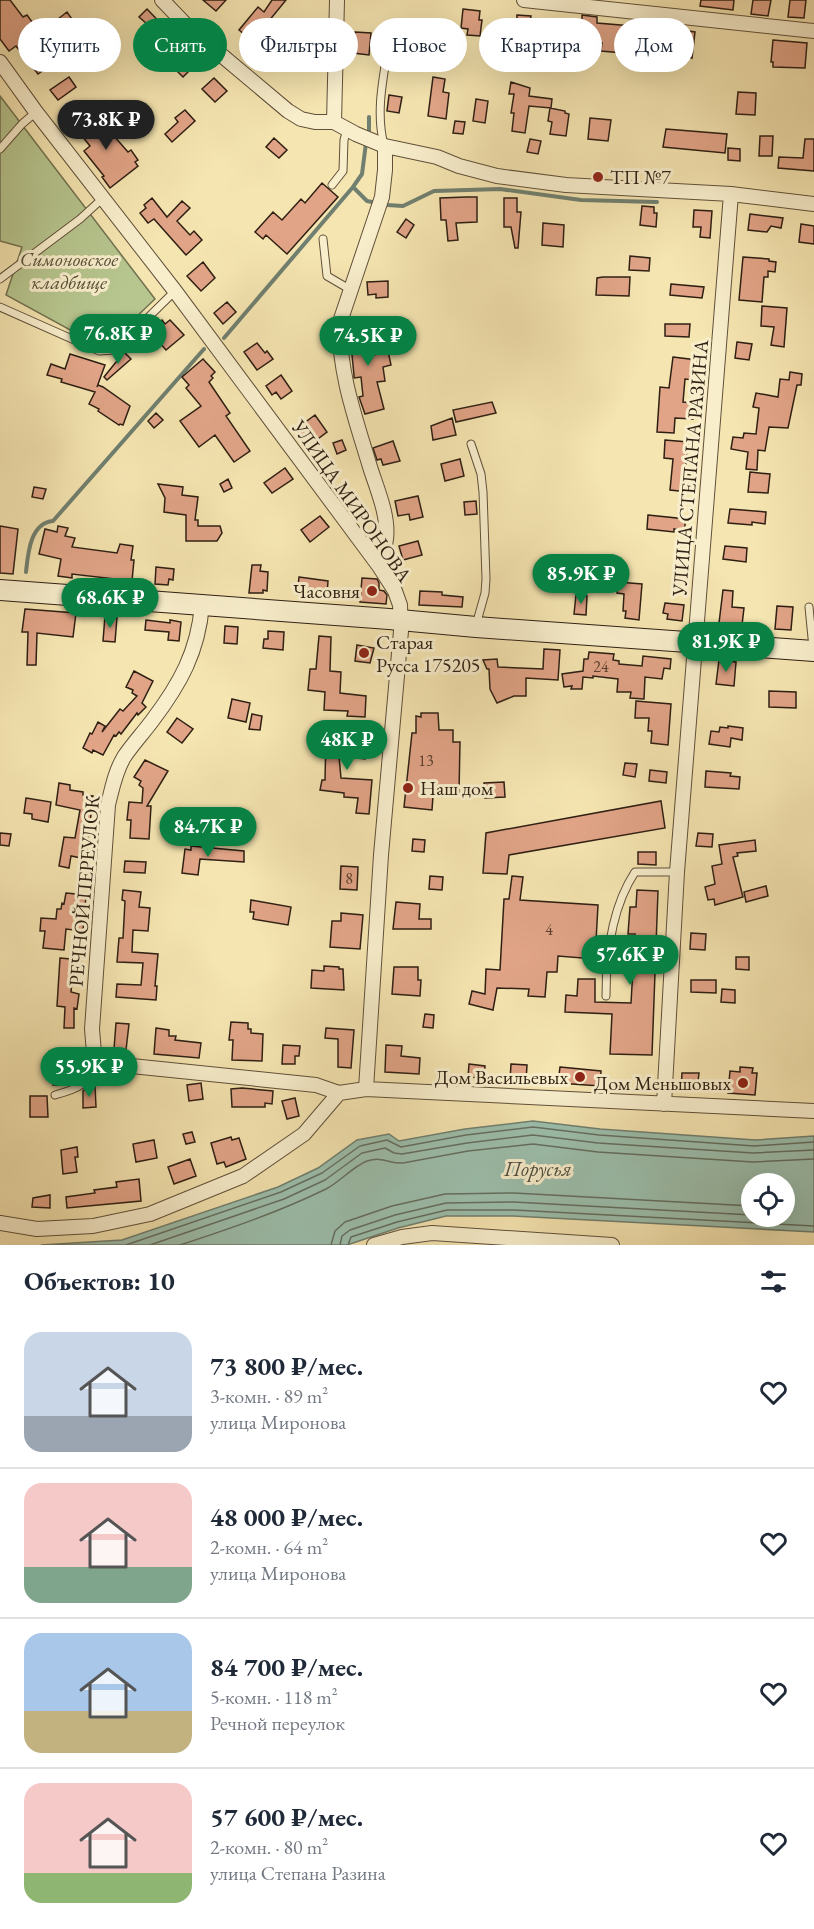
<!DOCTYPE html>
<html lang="ru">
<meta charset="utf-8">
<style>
:root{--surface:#fff;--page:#f2f2f3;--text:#1f2937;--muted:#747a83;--line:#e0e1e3;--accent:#0b8043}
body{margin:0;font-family:"EB Garamond",serif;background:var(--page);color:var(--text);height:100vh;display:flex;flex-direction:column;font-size:22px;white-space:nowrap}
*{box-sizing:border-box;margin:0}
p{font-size:20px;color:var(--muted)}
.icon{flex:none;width:33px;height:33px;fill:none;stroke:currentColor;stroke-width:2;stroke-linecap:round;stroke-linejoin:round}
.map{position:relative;height:1245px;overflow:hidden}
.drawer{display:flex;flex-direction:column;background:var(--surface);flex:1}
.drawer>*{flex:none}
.banner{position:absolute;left:18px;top:18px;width:778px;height:54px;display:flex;gap:12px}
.buttons{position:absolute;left:741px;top:1173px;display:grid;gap:12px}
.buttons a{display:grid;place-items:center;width:54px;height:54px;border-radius:50%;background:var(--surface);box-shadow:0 6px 24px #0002;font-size:30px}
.price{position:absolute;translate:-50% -51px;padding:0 14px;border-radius:21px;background:var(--accent);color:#fff;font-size:20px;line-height:39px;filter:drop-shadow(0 2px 3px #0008)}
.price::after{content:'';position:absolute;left:50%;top:36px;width:18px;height:14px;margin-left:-9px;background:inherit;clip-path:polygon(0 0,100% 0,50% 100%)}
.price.on{background:#222;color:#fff}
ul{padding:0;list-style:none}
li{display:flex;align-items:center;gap:18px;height:150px;padding:0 24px}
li+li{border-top:2px solid var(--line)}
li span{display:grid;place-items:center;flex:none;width:168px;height:120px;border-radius:18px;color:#555}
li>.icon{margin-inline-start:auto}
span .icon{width:72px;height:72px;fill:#fffc;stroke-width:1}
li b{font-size:26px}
h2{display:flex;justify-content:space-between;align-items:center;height:72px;padding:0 24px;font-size:26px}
.pill{padding:0 21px;border-radius:27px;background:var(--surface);box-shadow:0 6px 24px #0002;font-size:21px;line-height:54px}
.pill.on{background:var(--accent);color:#fff}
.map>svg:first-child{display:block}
.green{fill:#b7c68f;stroke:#727251;stroke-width:1.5}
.water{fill:#9cbfad;stroke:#707f6f;stroke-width:1.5;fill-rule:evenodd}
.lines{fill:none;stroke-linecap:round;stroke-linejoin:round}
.shore{stroke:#656f60;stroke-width:1.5}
.stream{stroke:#707f6f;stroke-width:4}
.building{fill:#e1a487;stroke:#2e1f13;stroke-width:1.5}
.lane-casing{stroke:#60503a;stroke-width:9}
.street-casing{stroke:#60503a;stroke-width:16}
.secondary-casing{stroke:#2e1f13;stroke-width:22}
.lane{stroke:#f8eecc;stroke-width:7}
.street{stroke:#f8eecc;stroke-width:14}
.secondary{stroke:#f8eecc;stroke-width:20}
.poi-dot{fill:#8f2418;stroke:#f8eecc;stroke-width:2}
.labels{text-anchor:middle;stroke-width:6;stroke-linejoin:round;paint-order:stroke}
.number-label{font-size:16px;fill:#5b4030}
.poi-label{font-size:20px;fill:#2e1f13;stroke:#f8eecc;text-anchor:start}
.park-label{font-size:20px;font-style:italic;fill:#575138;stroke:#f8eecc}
.street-label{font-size:20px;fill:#2e1f13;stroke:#f8eecc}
.water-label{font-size:21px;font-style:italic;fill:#4f4f41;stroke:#f8eecc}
</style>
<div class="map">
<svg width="814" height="1245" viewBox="0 0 814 1245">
<rect width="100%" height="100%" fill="#f5e5b1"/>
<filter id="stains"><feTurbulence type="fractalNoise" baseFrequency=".00333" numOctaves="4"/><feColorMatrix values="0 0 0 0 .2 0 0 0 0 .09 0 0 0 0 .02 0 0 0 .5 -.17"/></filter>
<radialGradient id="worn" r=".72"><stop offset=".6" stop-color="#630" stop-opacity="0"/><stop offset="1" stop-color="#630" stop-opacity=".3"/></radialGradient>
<!-- green -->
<path class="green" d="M0,96l155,203 -43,41 -18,3 -88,-48 16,-48 -22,-6z"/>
<!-- water -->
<path class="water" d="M533,1121l67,8 155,11 59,-4v96l-301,-16h-67l-48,12 -51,17h-306l81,-5 156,-53 40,-19 39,-28 32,-6 10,7 66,-12zM752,1184h32v32h-32z"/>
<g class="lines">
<!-- shore -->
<path class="shore" d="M126,1245l155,-53 41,-19 38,-27 27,-6 14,7 65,-12 67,-8 66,8 155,11 60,-4
M150,1245l134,-46 41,-19 37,-27 23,-5 9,5 8,1 65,-11 66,-8 65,8 155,10 61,-3
M180,1245c49,-16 99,-33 146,-56 14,-7 26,-22 41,-28 16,-5 22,3 36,2l65,-12 65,-7 65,8 155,10 61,-3
M331,1245l4,-14 10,-9 47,-16 53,-12 69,-1 238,13
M340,1245l2,-9 8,-6 45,-15 51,-12 68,-1 238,13
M348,1245l3,-8 46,-15 50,-12h67l300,16"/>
<!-- stream -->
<path class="stream" d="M369,117v17
M353,187l14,14 10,2
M387,205l16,1 31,-15 66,-2 81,11 76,2
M224,338l129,-151 9,-13 4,-31
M26,572c2,-18 4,-49 27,-51l151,-172"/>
</g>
<!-- building -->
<path class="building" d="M0,0h10l13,17 4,-2 13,18 27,-21 7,10 -30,23 12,16 -18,13 -22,-28 -7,5 -9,-12z
M203,0h23l-10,11z
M272,0h14l-31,38 -3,-2 -2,3 -11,-9 19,-23 6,5z
M701,0h33l-1,10 -33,-4z
M753,0h18l-3,16 -17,-2z
M790,0h16l-2,18 -16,-1z
M147,9l51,53 -15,15 -7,-7 3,-3 -13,-13 -3,2 -24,-25 8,-7 -8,-7z
M463,9l17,2 -1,9h3l-2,16 -13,-1 1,-6 -7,-1z
M517,15l14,1 -1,6h7l-1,4h5l-2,17 -23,-2z
M582,15l15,2v6l59,5 -2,21 -30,-3 -1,7 -22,-2 1,-8 -21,-3 -2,18 -10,-1 1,-12 -9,-1 2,-24 19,2z
M681,30l14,2 -3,26 -11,-2 1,-8h-3z
M355,32l16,1 -2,22 -16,-2z
M398,35l14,2 -2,15 -14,-1z
M773,40l34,3 -2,25 -32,-1v-5h-2z
M290,45l18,5 -5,19 -18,-4z
M69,77l7,10 -18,13 -8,-10z
M433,77l12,2 -2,13 6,1 -3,26 -18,-3z
M214,78l13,13 -12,11 -13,-13z
M511,82l19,6 -1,8 23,3 -1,9 -22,-2 -4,27 -13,-2 2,-18h-3l3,-19h-5z
M738,92l18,1 -1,22 -19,-1z
M389,95l13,2 -3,16 -12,-2z
M476,99l12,2 -3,22 -12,-2z
M550,108l15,3v2l4,1 -3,22 -16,-2 2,-12 -4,-1z
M185,110l10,11 -23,21 -7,-8 13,-12 -3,-4z
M89,114l7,9 4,-3 28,32 3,-2 7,10 -3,2 3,4 -28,22 -8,-11 2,-1 -20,-25 6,-5 -16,-20z
M590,118l21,2 -3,21 -20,-2z
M455,121l10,1 -2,12 -10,-1z
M666,129l61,5 -2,19 -62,-6z
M760,136h13l-1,20h-13z
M274,138l13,12 -8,8 -13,-11z
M530,139l11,2 -3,13 -11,-2z
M805,139h9v32l-36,-3 1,-11 24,1z
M728,148l12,1v12l-12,-1z
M322,183l16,14 -51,57 -21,-19 -3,4 -8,-7 18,-20 9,8 19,-21 4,4z
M466,197h11v25l-21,1 2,17 -10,1 -2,-21h-5l-1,-22z
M152,198l15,19 15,-16 8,7 -13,13 13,14 4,-4 8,9 -16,15 -32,-36 -6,4 -8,-10 6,-5 -2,-3z
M504,198h13v14h4l-3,36h-3l-4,-21h-7z
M642,206l12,1v6h3l-1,14 -16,-2z
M694,210l18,1 -2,27 -10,-1 1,-10h-8z
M750,214l33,4 -2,10 -10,-2 -4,6 -19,-2z
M406,219l8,6 -8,13 -9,-6z
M543,223l21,2 -1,22 -21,-2z
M801,224l13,2v18l-15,-2z
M630,256l20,2 -1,13 -20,-1z
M743,257l26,2v2l7,1 -1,10 -7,-1v6h-4l-2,25 -23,-2z
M203,262l12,16 -14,13 -14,-15z
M603,277h27l-1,19 -33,-1 1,-17z
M388,281v16l-12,1v-4l-8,1 -1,-13z
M671,284l33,3 -2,11 -32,-3z
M227,302l9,10 -13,12 -9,-11z
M762,306l25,2 -3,39 -13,-2 3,-18 -13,-1z
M162,320l3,4 5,-4 14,15 -18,15 -7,-8 -3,3 -8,-9 4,-3 -2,-3z
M368,322l6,33 14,-4 3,14 -8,2 2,14 -8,1 7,27 -19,5 -6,-17 4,-1 -2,-19 -7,1v-3l-5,-50z
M665,324h25l-1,13 -24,-1z
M737,342l15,2 -3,16 -14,-2z
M257,343l8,10 2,-2 6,8 -16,11 -13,-18z
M124,352l7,7 -24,21 -3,-3z
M70,354l35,11 -8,22 1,-2 5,2 27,19 -7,19 -3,-1 -1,1 -21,-14 1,-2 -10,-5 6,-12 -34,-10 1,-3 -15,-4 4,-11 14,5z
M673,357l24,3 -3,20 -9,-1 -2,23 11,1 -1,16 -18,-1 -1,15 -17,-1 3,-45 9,1z
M203,359l12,13 -4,4 2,2 -4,4 21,31 -4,3 24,35 -16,11 -19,-27 -16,12 -19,-26 21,-15 -15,-18 3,-3 -7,-8z
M790,372l12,2 -1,11h-4l-9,43 -19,-1 -4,24 -7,-1 -1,20 -11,-1 2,-17 -17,-3 2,-12 10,1 1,-5 12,1 3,-26 -6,-1 3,-14 22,4 2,-18 9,1z
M281,375l11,16 -11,8 -5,-7 -4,3 -6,-9z
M492,402l4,11 -40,9 -3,-12z
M156,413l7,7 -9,8 -6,-7z
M315,415l12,17 -16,12 -1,-3 -3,3 -11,-15z
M452,418l4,17 -23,5 -2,-14z
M342,440l4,10 -9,4 -4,-11z
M665,440l23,2 -3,32 5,1 -2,17 -18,-2 3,-31 -9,-1z
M393,441l7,20 -17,4 -2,-6 -4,1 -4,-12z
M460,459l4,17 -19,5 -4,-17z
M285,468l8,11 -21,14 -8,-10z
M750,472l20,2 -2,19 -20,-1z
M228,479l4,9 -8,4 -4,-8z
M158,484l25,3 -1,8 16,2 -3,23h3v6h22l2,7 -5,8h-31v-26l-22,-3 1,-14z
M34,487l12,2 -3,10 -11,-2z
M418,496l5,21 -13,3 -1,-6 -11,2 -3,-15z
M476,501l1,13 -12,1 -1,-13z
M730,509l36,3 -1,12 -13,-2v3l-24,-2z
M648,515l38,4 -2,12 -10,-2v3l-27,-3z
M320,516l9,11 -19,15 -9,-12z
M0,526l18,3 -5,45 -13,-1z
M58,526l10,2 -3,8 10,2 -3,9 45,6 3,-9 13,2 -2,14h3l-2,21 -60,-7v4l-14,-2 3,-17 -22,-5 6,-25 12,3z
M418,541l4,14 -19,5 -4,-14z
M725,546l22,2 -1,14 -23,-3z
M252,565h9l-1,6 8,1 -1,19 -4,-1v3h-14z
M156,567l18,2 -1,11 -4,-1 -1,6 -13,-1z
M299,577l29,4 -1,14 -4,-1 -1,4 -25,-3z
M362,578l15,1 2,4v7l5,1 3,4 -1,9 -26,-2z
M618,582l24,2 -3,36 -14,-2 1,-7h-3l1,-17 -7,-1z
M723,590l10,1 -1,16 12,1 -2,17 -23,-2z
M420,591l22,1v3l21,2 -1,10 -43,-2z
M576,595l11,1 -1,19 -12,-1z
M665,603l19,2 -2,16 -15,-2 1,-5 -5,-1z
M777,606l16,1 -2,23 -16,-1z
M25,609l51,4 -3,24 -36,-4 -1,32h-9l1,-33h-6z
M105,616l12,1 -2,25 -12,-1z
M146,620l24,3v-3l11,2 -2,19 -11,-1 1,-8 -24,-2z
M225,626l13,1 -1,17 -13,-1z
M268,631l16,1 -1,18 -20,-2 1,-9h4z
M319,636l12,1 -1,34 11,1 -1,21 26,3 -1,21 -18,-1 1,-5 -24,-1 1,-18 -17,-2 2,-21h6z
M357,645l17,3 -4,15 -15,-2z
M544,649l16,1 -2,30 -32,-2v18h-12l-17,7 -7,-14 -1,-20h-2l-4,-9 14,-1 1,8 45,2z
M589,652l25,2 -1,6 6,1v3l23,2 1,-10 28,3 -1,10 -6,-1 -2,11 -17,-2 -1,22 -14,-1 1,-6h-14l1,-13 -25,-3v2l-10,-1 -1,12h-11l1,-3 -8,1 -2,-13 21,-3 1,-12h4z
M719,660l17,2 -2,24 -18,-2z
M134,671l19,10 -11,22 4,4 -8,8 -1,-2 -16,21 -2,-2 -3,4 -2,-1 -11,20 -10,-5 -1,3 -9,-5 7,-15 2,1 6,-12 7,4 -3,6 18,-23 3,2 14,-15 -5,-3 1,-3 -7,-3z
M769,691l27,1v16l-27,-1z
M232,699l18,4 -4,19 -18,-4z
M636,701l35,3 -3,41 -17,-2 1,-12h-4l1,-13h-14z
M421,713h17l1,17h14v12h7l-1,51h-7v4l-19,-1 -1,14 -28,-3 8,-74h4v-17l5,1z
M252,714l10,2 -2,14 -11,-1z
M177,718l16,11 -11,14 -15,-11z
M728,726l15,2 -1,12 -11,-2 -1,9 -21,-3 2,-13 8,1 1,-5 8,1z
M335,737l14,1v4l26,2 -1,13 -9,-1v3l-26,-3 2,22 31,2 -3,34 -13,-1 2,-15 -14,-1v-4l-24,-3 2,-10h3l1,-42z
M145,760l23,11 -21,35h4l-2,33 -19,-1 1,-18h-4l2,-18 13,1 1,-15 -4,-3 2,-4 -7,-4z
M625,763l12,1 -2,13 -12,-2z
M650,770l17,2 -1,11 -17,-2z
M706,771l25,2 -1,3 10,1 -1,12 -34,-2z
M504,782l1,15 -20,1 -1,-15z
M59,783l11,2v5l13,2v3l10,1 -7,63 -15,-3 -2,12 -10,-2 5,-29 11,1 5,-28 -24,-5z
M26,798l25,4 -3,20 -16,-3v-5l-8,-1z
M661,801l4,27 -156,27 -2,19 -24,-1 3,-40z
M0,833l11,1 -2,12 -9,-1z
M698,833l15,1 -1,13 -16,-1z
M413,839l12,1 -1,12 -12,-1z
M755,840l1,11 -19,2 1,3 -5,1 10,40 -28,8 -1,-6 -6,1 -3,-13 10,-3 -3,-18 10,-2 -3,-19z
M191,846l53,5v11l-44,-3 -2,16 -16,-2 3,-24 6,1z
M638,852h18v13l-18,-1z
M125,861l21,1 -1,11 -21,-1z
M341,866l17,1 -1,23 -17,-1z
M430,876l13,1 -1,13 -13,-1z
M512,876l11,1 -3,23 78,5 -3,54 -37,-3 -1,16h-10l-2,25 -17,-1 1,-7 -32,-1 -4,22 -24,-6 3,-13 13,3 1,-25 14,1 4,-71h5z
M766,886l2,10 -22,6 -2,-10z
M123,890l18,2 -2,15 11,1 -2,23 -15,-1 -1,22 26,2 -3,32h2l-1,14 -40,-3 1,-13 24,1 2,-22 -26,-1 2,-24h4l2,-37 -3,-1z
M637,890l21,1 -6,164 -42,-1 2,-40 -47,-2 1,-17 11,1 1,-17h17v23l36,1 4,-69h-7l2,-27h6z
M66,893l20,2 -3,36 -17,-2 -2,21 -21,-2 2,-17h-5l1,-13 15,1 1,-10h4l1,-6 2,1z
M251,900l40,7 -3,18 -35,-6 1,-7h-4z
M396,902l24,2 -1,15h12v10h-38z
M341,913l22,2 -3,34 -30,-2 2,-26h9z
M691,933l15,1 -1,16 -15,-1z
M736,957h13v13l-13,-1z
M60,958l21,2 -1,12 -7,-1 -2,21 8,2 -2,15 -3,-1v20h-10l1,-21 -8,-1z
M324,966l15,1v2h4l1,21 -33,-2 1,-18 12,1z
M394,967h24v13h3l-1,16 -28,-2z
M691,980h25v13l-25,-1z
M722,989l13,1v13l-14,-1z
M425,1014l9,1 -1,13 -10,-1z
M231,1022l17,1v6h3v4l12,1 -1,27 -30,-1 1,-20h-4z
M116,1023l13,1 -3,26 -12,-1z
M156,1028l13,2v6h7l-1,4 26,3 -2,15 -45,-4z
M326,1028l28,2 -3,38 -13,-1v-28l-13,-1z
M283,1045l17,1 -1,10h-4v8h-13z
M386,1045l16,1 -1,10 19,2 -1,16 -34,-2z
M55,1049h12l-2,36h-12z
M469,1064l16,2 -1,12 -16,-1z
M511,1064l16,1 -1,16 -16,-1z
M560,1067l41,4 -1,15 -42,-3z
M740,1067l13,1 -1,5h5l-2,22 -27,-2 2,-22 10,1z
M682,1073h17l-2,17h-16z
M201,1083l2,16 -14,2 -2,-16z
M95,1086l1,21 -13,1v-17l4,-4z
M242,1088l31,3 -1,13 -7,-1v4h-33l-1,-18z
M30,1096h17l1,21h-18z
M295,1098l4,18 -12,3 -5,-18z
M192,1132l3,10 -9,2 -3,-10z
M231,1137l1,3 7,-2 7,21 -20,8 -2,-5 -7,2 -6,-21z
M154,1140l3,18 -21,4 -3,-18z
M77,1147l1,10h-3l2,15 -14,2 -2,-24z
M190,1159l6,17 -22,8 -6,-17z
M139,1179l2,22 -74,7 -1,-11 29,-4 -1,-3 23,-3 -1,-5z
M50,1195v13l-18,-1 1,-9z"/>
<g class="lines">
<defs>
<path id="lane" d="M384,145c-9,-34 0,-70 5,-104
M0,149l22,-25 14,-12
M332,185l11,-14 1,-31 3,-11
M323,239l4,37 24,14
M0,279l80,-60 23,-21
M0,307l99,44 16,-1 60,-59
M471,444l10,30 2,18 3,87 -1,14 -9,32
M809,607l4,41
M606,996c0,-42 6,-89 29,-124h42
M55,1095c29,-8 28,-9 43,-35"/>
<path id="street" d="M162,0l26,27 100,84 13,8 14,3h19l22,12 29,12 52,11 22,9 38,10 69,9 165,9 83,10
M524,0l290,31
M0,62l36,50 139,179 204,275 16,25 5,14 1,26 -20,224 -15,234
M334,122l3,-122
M379,566c2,-9 6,-18 7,-27 3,-23 -9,-50 -16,-72 -14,-47 -32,-96 -30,-145l42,-125 3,-27v-24
M202,605c-4,47 -22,79 -50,116 -9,12 -20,24 -28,36 -9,15 -12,32 -16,48l-16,224 2,24 4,7 14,4 204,21 23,8
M664,1104l13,-232 54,-678
M0,1223l37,6 56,-3 57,-12 93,-38 61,-42 35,-41 27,-4 448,22
M374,1245l28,-8 30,-4 180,12"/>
<path id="secondary" d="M0,590l389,29 87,8 338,24"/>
</defs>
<!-- lane casing -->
<use href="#lane" class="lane-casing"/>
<!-- street casing -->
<use href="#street" class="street-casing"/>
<!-- secondary casing -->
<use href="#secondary" class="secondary-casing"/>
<!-- lane -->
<use href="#lane" class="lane"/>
<!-- street -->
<use href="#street" class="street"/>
<!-- secondary -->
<use href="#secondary" class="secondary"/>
</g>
<!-- markers -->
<g class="poi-dot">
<circle cx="598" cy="177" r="6"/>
<circle cx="372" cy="591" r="6"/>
<circle cx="364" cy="653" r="6"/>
<circle cx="408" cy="788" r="6"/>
<circle cx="580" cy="1077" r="6"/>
<circle cx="743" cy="1083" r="6"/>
</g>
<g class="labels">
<!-- number labels -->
<g class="number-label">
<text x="601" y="672">24</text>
<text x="426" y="766">13</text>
<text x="349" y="884">8</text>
<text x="549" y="935">4</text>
</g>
<!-- poi labels -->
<g class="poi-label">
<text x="610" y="184">ТП №7</text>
<text x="360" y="598" text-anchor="end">Часовня</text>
<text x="376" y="649">Старая<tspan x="376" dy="23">Русса 175205</tspan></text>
<text x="420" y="795">Наш дом</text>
<text x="568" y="1084" text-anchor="end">Дом Васильевых</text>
<text x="731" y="1090" text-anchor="end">Дом Меньшовых</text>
</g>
<!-- park labels -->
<g class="park-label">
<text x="69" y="266">Симоновское<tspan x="69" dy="23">кладбище</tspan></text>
</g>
<!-- street labels -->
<g class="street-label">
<text transform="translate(690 468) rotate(-85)" y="7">УЛИЦА СТЕПАНА РАЗИНА</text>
<text transform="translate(352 501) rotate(55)" y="7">УЛИЦА МИРОНОВА</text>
<text transform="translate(84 891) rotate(-85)" y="7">РЕЧНОЙ ПЕРЕУЛОК</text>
</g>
<!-- water labels -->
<g class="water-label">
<text x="538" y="1176">Порусья</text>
</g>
</g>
<rect width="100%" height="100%" filter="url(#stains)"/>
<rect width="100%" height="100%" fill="url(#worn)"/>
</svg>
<div class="buttons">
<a><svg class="icon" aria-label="locate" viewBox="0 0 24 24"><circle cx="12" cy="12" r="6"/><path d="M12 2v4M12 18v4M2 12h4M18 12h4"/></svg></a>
</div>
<b class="price on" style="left:106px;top:151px">73.8K ₽</b>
<b class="price" style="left:118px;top:365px">76.8K ₽</b>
<b class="price" style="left:368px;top:367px">74.5K ₽</b>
<b class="price" style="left:581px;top:605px">85.9K ₽</b>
<b class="price" style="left:110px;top:629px">68.6K ₽</b>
<b class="price" style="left:726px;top:673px">81.9K ₽</b>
<b class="price" style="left:347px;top:771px">48K ₽</b>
<b class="price" style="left:208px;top:858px">84.7K ₽</b>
<b class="price" style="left:630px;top:986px">57.6K ₽</b>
<b class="price" style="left:89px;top:1098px">55.9K ₽</b>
<div class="banner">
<a class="pill">Купить</a>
<a class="pill on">Снять</a>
<a class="pill">Фильтры</a>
<a class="pill">Новое</a>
<a class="pill">Квартира</a>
<a class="pill">Дом</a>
</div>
</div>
<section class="drawer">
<h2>Объектов: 10<svg class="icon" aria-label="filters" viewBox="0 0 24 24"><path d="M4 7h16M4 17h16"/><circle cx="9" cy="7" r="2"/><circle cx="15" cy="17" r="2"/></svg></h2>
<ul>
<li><span style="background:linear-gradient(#c9d6e8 70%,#9aa5b1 0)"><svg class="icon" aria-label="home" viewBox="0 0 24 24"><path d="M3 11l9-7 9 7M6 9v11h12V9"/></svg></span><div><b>73 800 ₽/мес.</b><p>3-комн. · 89 m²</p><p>улица Миронова</p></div><svg class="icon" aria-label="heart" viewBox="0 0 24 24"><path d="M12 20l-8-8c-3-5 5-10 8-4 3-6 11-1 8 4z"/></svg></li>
<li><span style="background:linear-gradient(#f6c9c9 70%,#7fa58c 0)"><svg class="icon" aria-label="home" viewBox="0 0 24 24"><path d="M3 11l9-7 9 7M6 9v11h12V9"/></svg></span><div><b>48 000 ₽/мес.</b><p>2-комн. · 64 m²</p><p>улица Миронова</p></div><svg class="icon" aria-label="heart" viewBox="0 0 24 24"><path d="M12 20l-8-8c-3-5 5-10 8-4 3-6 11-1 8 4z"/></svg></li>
<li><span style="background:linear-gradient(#a9c7e8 65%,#c2b280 0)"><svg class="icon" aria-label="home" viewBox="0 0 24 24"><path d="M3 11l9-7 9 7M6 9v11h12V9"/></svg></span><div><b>84 700 ₽/мес.</b><p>5-комн. · 118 m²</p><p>Речной переулок</p></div><svg class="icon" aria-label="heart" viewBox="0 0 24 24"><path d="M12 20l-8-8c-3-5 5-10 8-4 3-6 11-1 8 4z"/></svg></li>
<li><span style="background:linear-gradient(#f6c9c9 75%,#8fb573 0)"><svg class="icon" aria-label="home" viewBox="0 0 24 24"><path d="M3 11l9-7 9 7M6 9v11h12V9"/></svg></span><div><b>57 600 ₽/мес.</b><p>2-комн. · 80 m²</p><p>улица Степана Разина</p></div><svg class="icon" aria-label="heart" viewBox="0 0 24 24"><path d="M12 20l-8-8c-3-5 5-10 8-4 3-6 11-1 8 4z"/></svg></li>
</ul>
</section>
